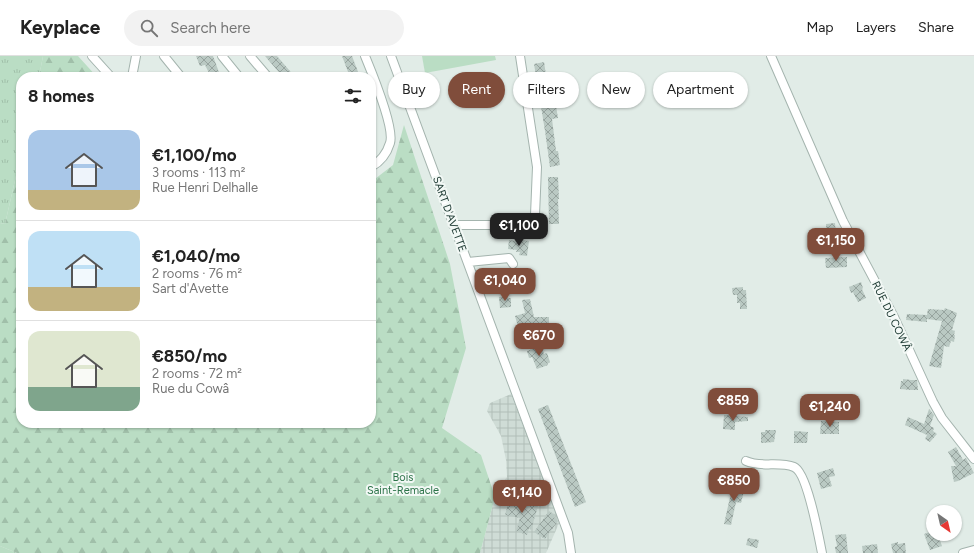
<!DOCTYPE html>
<meta charset="utf-8">
<style>
:root{--surface:#fff;--page:#f2f2f2;--text:#222;--muted:#767676;--line:#e0e0e0;--accent:#804d3b}
body{margin:0;font-family:Figtree,sans-serif;background:var(--page);color:var(--text);height:100vh;display:flex;flex-direction:column;font-size:15px;white-space:nowrap}
*{box-sizing:border-box;margin:0}
p{font-size:13px;color:var(--muted)}
.icon{flex:none;width:22px;height:22px;fill:none;stroke:currentColor;stroke-width:2;stroke-linecap:round;stroke-linejoin:round}
.map{position:relative;flex:1;overflow:hidden}
.details{position:absolute;left:16px;top:16px;width:360px;height:356px;display:flex;flex-direction:column;background:var(--surface);border-radius:16px;box-shadow:0 1px 3px #0004}
.details>*{flex:none}
.guide{position:absolute;left:388px;top:16px;width:380px;height:36px;display:flex;gap:8px}
.needle{width:26px;rotate:146deg}
.tools{position:absolute;left:926px;top:449px;display:grid;gap:8px}
.tools a{display:grid;place-items:center;width:36px;height:36px;border-radius:50%;background:var(--surface);box-shadow:0 1px 3px #0004;font-size:20px}
.price{position:absolute;translate:-50% -34px;padding:0 9px;border-radius:8px;background:var(--accent);color:#fff;font-size:13px;line-height:26px;filter:drop-shadow(0 1px 2px #0008)}
.price::after{content:'';position:absolute;left:50%;top:24px;width:12px;height:9px;margin-left:-6px;background:inherit;clip-path:polygon(0 0,100% 0,50% 100%)}
.price.current{background:#222;color:#fff}
ul{padding:0;list-style:none}
li{display:flex;align-items:center;gap:12px;height:100px;padding:0 12px}
li+li{border-top:1px solid var(--line)}
li span{display:grid;place-items:center;flex:none;width:112px;height:80px;border-radius:12px;color:#555}
li>.icon{margin-inline-start:auto}
span .icon{width:48px;height:48px;fill:#fffc;stroke-width:1}
li b{font-size:17px}
h2{display:flex;justify-content:space-between;align-items:center;height:48px;padding:0 12px;font-size:17px}
.tag{padding:0 14px;border-radius:18px;background:var(--surface);box-shadow:0 1px 3px #0004;font-size:14px;line-height:36px}
.tag.current{background:var(--accent);color:#fff}
header{display:flex;align-items:center;gap:24px;box-sizing:border-box;height:56px;padding:0 20px;background:var(--surface);border-bottom:1px solid var(--line)}
header strong{font-size:19px}
nav{display:flex;gap:22px;margin-inline-start:auto;font-size:14px}
.search{width:280px;height:36px;background:var(--page);display:flex;align-items:center;gap:10px;box-sizing:border-box;padding:0 14px;border-radius:22px;color:var(--muted);font-size:15px}
.map>svg:first-child{display:block}
.industrial{fill:url(#industrial-grid)}
.grass{fill:url(#grass-tufts)}
.forest{fill:url(#forest-firs)}
.pitch{fill:#baddc4}
.building{fill:url(#building-cross-hatch)}
.lines{fill:none;stroke-linecap:round;stroke-linejoin:round}
.minor-casing{stroke:#a4b4ae;stroke-width:10}
.minor{stroke:#fff;stroke-width:8}
.labels{text-anchor:middle;stroke-width:4;stroke-linejoin:round;paint-order:stroke}
.street-label{font-size:11px;fill:#213d36;stroke:#f2f8f5}
.park-label{font-size:11px;fill:#2c7349;stroke:#f2f8f5}
</style>
<header>
<strong>Keyplace</strong>
<div class="search"><svg class="icon" aria-label="search" viewBox="0 0 24 24"><circle cx="10" cy="10" r="6"/><path d="M15 15l6 6"/></svg>Search here</div>
<nav><a>Map</a><a>Layers</a><a>Share</a></nav>
</header>
<div class="map">
<svg width="974" height="497" viewBox="0 0 974 497">
<defs>
<pattern id="industrial-grid" width="8" height="8" patternUnits="userSpaceOnUse"><rect width="8" height="8" fill="#cfdcd6"/><path d="M0 4h8M4 0v8" fill="none" stroke="#b1beb8"/></pattern>
<pattern id="grass-tufts" width="24" height="20" patternUnits="userSpaceOnUse"><rect width="24" height="20" fill="#baddc4"/><path d="M3 7l-1-3M5 7V3M7 7l1-3M15 17l-1-3M17 17v-4M19 17l1-3" fill="none" stroke="#a0bfa9"/></pattern>
<pattern id="forest-firs" width="22" height="20" patternUnits="userSpaceOnUse"><rect width="22" height="20" fill="#baddc4"/><path d="M5 1l3.5 6h-7zM16 11l3.5 6h-7z" fill="#a0bfa9"/></pattern>
<pattern id="building-cross-hatch" width="8" height="8" patternUnits="userSpaceOnUse"><rect width="8" height="8" fill="#bac9c3"/><path d="M0 0l8 8M0 8l8-8" fill="none" stroke="#97a49f"/></pattern>
</defs>
<rect width="100%" height="100%" fill="#e1ece7"/>
<!-- industrial -->
<path class="industrial" d="M511,338l49,127 -14,32h-66l15,-56 -1,-4 13,-16 -1,-17 -5,-24 -14,-25 3,-8z"/>
<!-- grass -->
<path class="grass" d="M0,0h43l-4,21h-18v77l-16,70 -5,-1z
M0,490l17,7h-17z"/>
<!-- forest -->
<path class="forest" d="M43,0h35l19,21h-58z
M404,69l46,139 16,84 -24,80 39,27 14,42 -15,56h-463l-17,-7v-323l5,1 16,-70v269h350v-241l22,-17z"/>
<!-- pitch -->
<path class="pitch" d="M422,0h73l1,4 -71,13z"/>
<!-- building -->
<path class="building" d="M196,0h17l7,19 -9,2 -6,-12 -5,1z
M265,0h12l18,21h-12z
M342,0h10l8,21h-10z
M544,6l7,45 5,-1 2,12 -6,1 4,32h2l2,14 -10,2 -5,-36 -11,-67z
M548,121h10l1,22h-1l1,25h-10z
M835,167l1,13 -9,1 -1,-13z
M515,183l14,2 -2,15 -8,-1 1,-3h-4l1,-2 -9,-1 1,-9 6,1z
M847,201v10l-21,1 -1,-10z
M861,226l2,6 -1,1 4,9 -8,4 -5,-10 -2,1 -2,-6z
M743,231v3h3l1,19h-7v-6h-3v-8h-4l-1,-7z
M508,240v2h3v9l-11,1 -1,-11z
M530,243l4,18h15v8l-21,2v-3l-10,3 -3,-11 10,-3 -3,-13z
M945,252l12,5 -5,17 3,1 -1,4h1l-1,7 -3,-1 -2,6 -5,-1 -3,22 -12,-2 13,-45 -15,-2v-3v6l-21,-2 1,-6 20,1 1,-6 16,1z
M541,290l3,8 3,-1 3,9 -3,2 1,1 -11,4 -5,-12 -3,1 -2,-7z
M903,323l8,1h6l1,10h-7l-11,-1 1,-8h2z
M548,349l38,97 -11,5 -37,-98z
M929,353l5,6 -4,11 4,2 -1,3 4,3 -7,8 -5,-3 2,-4 -22,-10 3,-8 16,7z
M724,359l24,2v4l-13,1v8l-12,-1z
M821,365l18,1v12h-19z
M765,374h11l-2,12 -13,1v-11h4z
M794,375l14,1 -1,11h-13z
M956,391l7,13 3,-2 8,15 -16,8 -4,1 -3,-16h5l-8,-14z
M833,412l2,8 -6,1 3,9 -11,3 -4,-16z
M733,428l12,3 -4,16 -5,-1 -5,23 -7,-1z
M510,441l11,2v1l6,2v1l11,3 -7,24 -2,-2 -2,7 -11,-4 4,-13 -15,-3z
M549,455l6,4 -1,2 4,4 -13,18 -11,-7z
M933,475v3h5l4,12 -12,4 -6,-16z
M846,478l2,19h-12l-1,-6 2,-1 -2,-11z
M748,482l11,2 -2,8 -11,-3z
M898,486v2l7,-1 1,10h-13l-2,-9z
M877,488l1,9h-15l-1,-7z"/>
<g class="lines">
<defs>
<path id="minor" d="M92,0l19,21
M164,0l17,21
M222,0l17,21
M250,0l18,21
M365,0c7,17 30,72 25,87 -3,10 -10,19 -19,24
M391,0l177,477 3,20
M771,0l72,165 51,96 39,85 9,16 32,41
M132,21l4,-21
M453,169h69l9,-3 4,-7 2,-48 -17,-111
M468,206l41,-4 4,6
M746,405c15,7 33,0 48,6 13,5 25,71 28,86
M963,497l11,-3"/>
</defs>
<!-- minor casing -->
<use href="#minor" class="minor-casing"/>
<!-- minor -->
<use href="#minor" class="minor"/>
</g>
<g class="labels">
<!-- street labels -->
<g class="street-label">
<text transform="translate(450 158) rotate(70)" y="4">SART D'AVETTE</text>
<text transform="translate(892 260) rotate(64)" y="4">RUE DU COWÂ</text>
</g>
<!-- park labels -->
<g class="park-label">
<text x="403" y="425">Bois<tspan x="403" dy="13">Saint-Remacle</tspan></text>
</g>
</g>
</svg>
<div class="tools">
<a><svg class="needle" viewBox="-14 -14 28 28"><path d="M0-13l5 13h-10z" fill="#e53935"/><path d="M0 13l5-13h-10z" fill="#767676"/></svg></a>
</div>
<b class="price current" style="left:519px;top:191px">€1,100</b>
<b class="price" style="left:836px;top:206px">€1,150</b>
<b class="price" style="left:505px;top:246px">€1,040</b>
<b class="price" style="left:539px;top:301px">€670</b>
<b class="price" style="left:733px;top:366px">€859</b>
<b class="price" style="left:830px;top:372px">€1,240</b>
<b class="price" style="left:734px;top:446px">€850</b>
<b class="price" style="left:522px;top:458px">€1,140</b>
<div class="guide">
<a class="tag">Buy</a>
<a class="tag current">Rent</a>
<a class="tag">Filters</a>
<a class="tag">New</a>
<a class="tag">Apartment</a>
</div>
<section class="details">
<h2>8 homes<svg class="icon" aria-label="filters" viewBox="0 0 24 24"><path d="M4 7h16M4 17h16"/><circle cx="9" cy="7" r="2"/><circle cx="15" cy="17" r="2"/></svg></h2>
<ul>
<li><span style="background:linear-gradient(#a9c7e8 75%,#c2b280 0)"><svg class="icon" aria-label="home" viewBox="0 0 24 24"><path d="M3 11l9-7 9 7M6 9v11h12V9"/></svg></span><div><b>€1,100/mo</b><p>3 rooms · 113 m²</p><p>Rue Henri Delhalle</p></div></li>
<li><span style="background:linear-gradient(#bfe0f5 70%,#c2b280 0)"><svg class="icon" aria-label="home" viewBox="0 0 24 24"><path d="M3 11l9-7 9 7M6 9v11h12V9"/></svg></span><div><b>€1,040/mo</b><p>2 rooms · 76 m²</p><p>Sart d'Avette</p></div></li>
<li><span style="background:linear-gradient(#dfe7d0 70%,#7fa58c 0)"><svg class="icon" aria-label="home" viewBox="0 0 24 24"><path d="M3 11l9-7 9 7M6 9v11h12V9"/></svg></span><div><b>€850/mo</b><p>2 rooms · 72 m²</p><p>Rue du Cowâ</p></div></li>
</ul>
</section>
</div>
